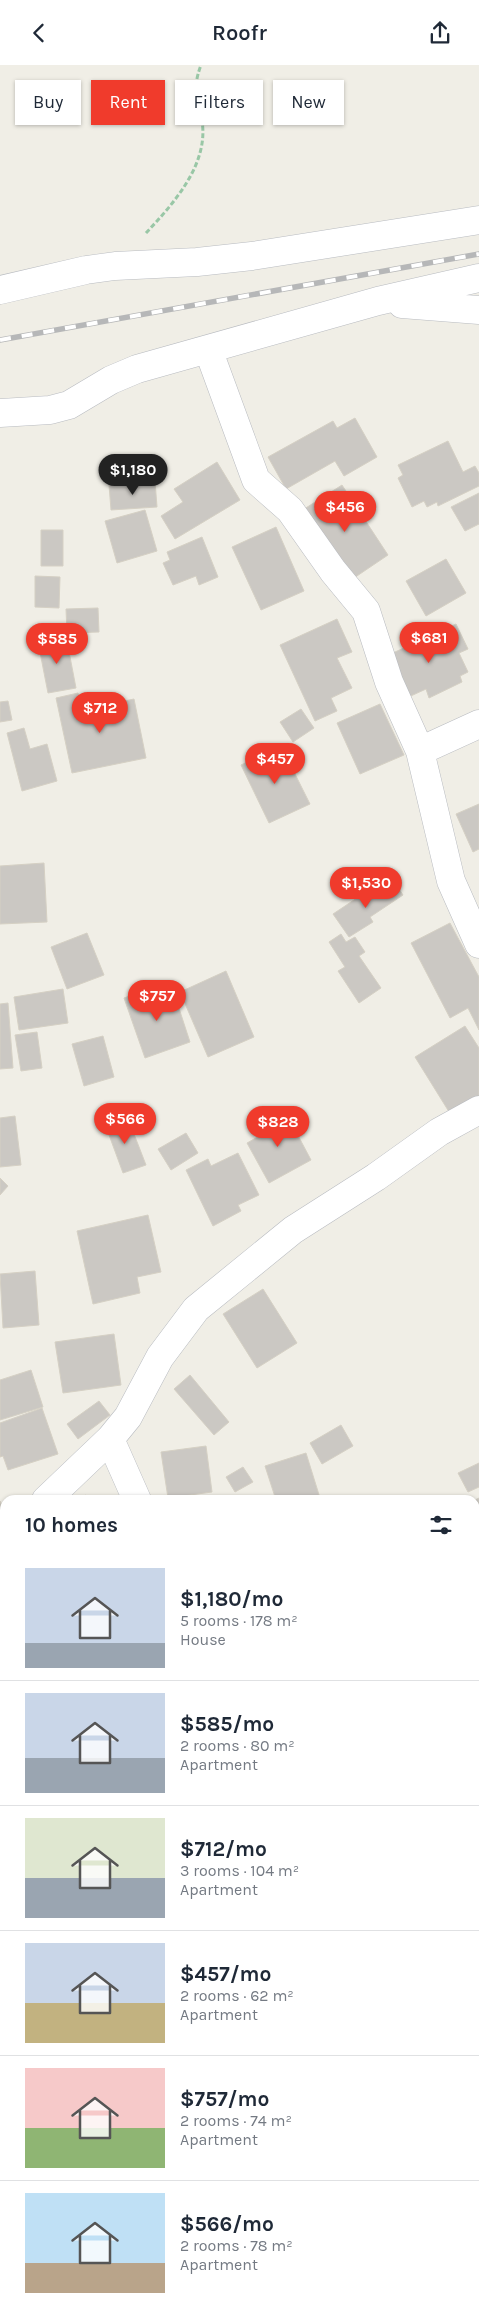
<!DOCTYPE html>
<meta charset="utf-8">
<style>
:root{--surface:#fff;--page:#f6f6f7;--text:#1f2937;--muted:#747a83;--line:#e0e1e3;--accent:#f03b2c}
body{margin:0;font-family:Karla,sans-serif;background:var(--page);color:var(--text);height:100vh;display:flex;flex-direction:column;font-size:19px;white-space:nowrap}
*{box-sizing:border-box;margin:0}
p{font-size:16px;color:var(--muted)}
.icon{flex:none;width:28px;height:28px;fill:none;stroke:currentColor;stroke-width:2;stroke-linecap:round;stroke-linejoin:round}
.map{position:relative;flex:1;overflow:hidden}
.panel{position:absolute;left:0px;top:1430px;width:480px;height:820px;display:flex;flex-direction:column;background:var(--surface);border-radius:15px 15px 0 0;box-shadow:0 1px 4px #0004}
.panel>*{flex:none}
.guide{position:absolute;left:15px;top:15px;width:450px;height:45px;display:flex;gap:10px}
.price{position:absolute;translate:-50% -42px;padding:0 11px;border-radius:18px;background:var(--accent);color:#fff;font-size:16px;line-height:32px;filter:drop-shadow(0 1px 2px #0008)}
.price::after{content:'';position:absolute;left:50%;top:30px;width:15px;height:11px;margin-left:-8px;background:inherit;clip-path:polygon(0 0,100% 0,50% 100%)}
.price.on{background:#222;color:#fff}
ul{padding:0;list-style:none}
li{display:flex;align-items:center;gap:15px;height:125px;padding:0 25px}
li+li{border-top:1px solid var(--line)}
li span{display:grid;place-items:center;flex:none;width:140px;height:100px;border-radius:0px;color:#555}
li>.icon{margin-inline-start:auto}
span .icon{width:60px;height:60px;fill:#fffc;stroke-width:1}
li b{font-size:21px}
h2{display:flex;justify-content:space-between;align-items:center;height:60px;padding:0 25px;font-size:21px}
.tag{padding:0 18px;border-radius:0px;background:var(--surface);box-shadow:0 1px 4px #0004;font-size:18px;line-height:45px}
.tag.on{background:var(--accent);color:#fff}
header{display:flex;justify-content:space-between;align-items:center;height:65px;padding:0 25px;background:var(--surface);font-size:22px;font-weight:600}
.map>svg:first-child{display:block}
.building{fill:#cbc8c3;stroke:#d5d0c4}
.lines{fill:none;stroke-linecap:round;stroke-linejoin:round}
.street-casing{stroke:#b8bbc0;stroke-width:29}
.path{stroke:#99c7a6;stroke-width:3;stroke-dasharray:5 2.5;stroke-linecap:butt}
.street{stroke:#fff;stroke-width:28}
.rail-casing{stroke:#b6b7b8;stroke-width:5.5}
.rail{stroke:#fff;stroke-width:4;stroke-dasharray:11;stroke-linecap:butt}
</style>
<header><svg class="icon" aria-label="back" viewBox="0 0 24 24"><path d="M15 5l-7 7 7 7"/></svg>Roofr<svg class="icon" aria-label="share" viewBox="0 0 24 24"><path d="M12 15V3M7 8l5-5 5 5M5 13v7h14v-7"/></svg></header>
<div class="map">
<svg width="479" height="2250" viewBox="0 0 479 2250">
<rect width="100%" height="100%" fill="#f0eee6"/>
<!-- building -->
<path class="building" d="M355,353l22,39 -33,19 -9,-15 -49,28 -18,-32 65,-36 4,7z
M448,376l15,31 12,-6 4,7v13l-41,20 -1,-4 -10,5 -3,-6 -12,6 -14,-29 5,-3 -5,-10z
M217,397l23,38 -65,39 -14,-23 22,-14 -9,-13z
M155,416l2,26 -46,3 -2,-25z
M342,420l46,70 -40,27 -47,-71z
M479,428v31l-14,7 -14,-24z
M145,445l12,41 -40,12 -12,-42z
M276,462l28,64 -43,19 -29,-63z
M41,465h22v36h-22z
M202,472l16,40 -19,8 -3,-9 -23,9 -10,-22 7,-3 -3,-8z
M446,494l20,34 -40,23 -20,-35z
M35,511l25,1 -1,31 -24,-1z
M98,543l1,24 -32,1 -1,-24z
M337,554l15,33 -15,6 15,30 -21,10 6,13 -22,10 -35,-76z
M456,559l12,25 -9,4 9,19 -8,4 2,6 -33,16 -3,-9 -24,11 -20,-42z
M66,571l10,52 -28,5 -10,-51z
M78,628l4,17 52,-11 12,59 -74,15 -16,-75z
M8,636l4,19 -12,2v-20z
M380,639l24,51 -44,19 -23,-51z
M301,644l13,19 -21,14 -13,-20z
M24,663l6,21 17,-5 10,37 -35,10 -15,-58z
M281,681l29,58 -41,19 -28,-58z
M479,739v45l-6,3 -17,-38z
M44,798l3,59 -47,2v-58z
M393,815l10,15 -33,22 3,5 -24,15 -16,-23 27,-18 3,4z
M450,858l29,54v53l-11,-22 -18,10 -39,-75z
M87,868l17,42 -37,14 -16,-42z
M341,869l5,8 9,-5 10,15 -6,4 22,32 -22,15 -21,-32 7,-4 -16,-25z
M226,906l28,66 -46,20 -28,-65z
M63,924l5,34 -49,7 -5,-33z
M150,924l3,11 21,-7 16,49 -45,16 -21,-60z
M8,938l5,65 -13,1v-65z
M465,961l14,22v50l-28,17 -36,-58z
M37,967l5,36 -21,3 -6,-36z
M103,971l11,41 -30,9 -12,-42z
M285,1046l26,49 -42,23 -22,-40 16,-9 -5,-8z
M15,1051l6,49 -21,2v-49z
M127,1051l19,49 -23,8 -18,-49z
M186,1068l12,20 -27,17 -13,-21z
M238,1088l21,42 -21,10 3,6 -28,15 -27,-56 22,-11 3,7z
M0,1113l8,8 -8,9z
M148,1150l13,57 -24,5 3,16 -47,11 -16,-73z
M35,1206l4,54 -36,3 -3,-54z
M263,1224l34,54 -40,25 -34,-54z
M114,1269l7,51 -58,8 -8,-51z
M31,1305l12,37 -43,13v-40z
M190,1310l39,47 -15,13 -40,-46z
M99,1336l11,14 -32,24 -11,-15z
M42,1343l16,46 -50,16 -5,-14 -3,1v-34z
M341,1360l12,21 -31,18 -12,-21z
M206,1381l6,46 -44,6 -7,-46z
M306,1388l14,45 -7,2h-37l-11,-34z
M479,1398v24l-11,5 -10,-19z
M243,1402l10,15 -18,10 -9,-15z
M86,1430l4,5h-12z
M240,1431v4h-29z
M479,1433v66l-4,2v-66z
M0,1436l5,10v13l-5,2z
M479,1597v61l-4,2v-61z
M0,1711l5,2 -5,10z
M475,1736l4,6v19l-4,2z
M5,1766v44l-5,-3v-31z
M1,1822l4,1v39l-5,-2z
M5,1950v20l-5,-1z
M0,1998l5,4v19l-5,6z
M0,2239h5v6h56v5h-61z
M113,2245h33l-1,5h-32z
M180,2245h34v5h-34z
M245,2245h75v5h-75z
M369,2245h31v5h-31z"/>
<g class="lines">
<defs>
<path id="street" d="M0,225l86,-20 29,-4 82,-4 55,-6 227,-36
M402,239l77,6
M208,284l48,131 34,30 43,61 33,40 23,71 31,69 31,130 28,63
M0,348l50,-3 19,-5 42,-25 26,-11 241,-68 101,-23
M420,686l59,-27
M110,1374l27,61
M46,1435l64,-61 18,-22 32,-60 36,-48 97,-79 83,-53 63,-45 40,-22
M0,1477l5,-4
M475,1987l4,-8
M0,2071l5,-6
M475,2138l4,2
M80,2250l1,-5"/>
</defs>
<!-- street casing -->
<use href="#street" class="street-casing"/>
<!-- path -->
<path class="path" d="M146,168c28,-30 63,-69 56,-112 -3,-25 -11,-29 -1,-56"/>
<!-- street -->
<use href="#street" class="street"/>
<defs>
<path id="rail" d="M0,275l479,-86"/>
</defs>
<!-- rail casing -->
<use href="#rail" class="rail-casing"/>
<!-- rail -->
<use href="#rail" class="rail"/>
</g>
</svg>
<b class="price on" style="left:133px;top:431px">$1,180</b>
<b class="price" style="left:345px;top:468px">$456</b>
<b class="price" style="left:429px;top:599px">$681</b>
<b class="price" style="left:57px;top:600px">$585</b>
<b class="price" style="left:100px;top:669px">$712</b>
<b class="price" style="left:275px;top:720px">$457</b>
<b class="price" style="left:366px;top:844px">$1,530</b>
<b class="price" style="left:157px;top:957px">$757</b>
<b class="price" style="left:125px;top:1080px">$566</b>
<b class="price" style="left:278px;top:1083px">$828</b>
<div class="guide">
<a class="tag">Buy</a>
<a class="tag on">Rent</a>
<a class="tag">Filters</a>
<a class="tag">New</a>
</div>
<section class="panel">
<h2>10 homes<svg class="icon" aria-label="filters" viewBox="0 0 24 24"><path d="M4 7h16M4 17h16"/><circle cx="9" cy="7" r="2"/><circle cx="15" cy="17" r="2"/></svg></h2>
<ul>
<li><span style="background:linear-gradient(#c9d6e8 75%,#9aa5b1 0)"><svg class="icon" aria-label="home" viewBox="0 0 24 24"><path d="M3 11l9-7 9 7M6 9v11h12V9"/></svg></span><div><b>$1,180/mo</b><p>5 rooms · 178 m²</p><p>House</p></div></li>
<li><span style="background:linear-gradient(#c9d6e8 65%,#9aa5b1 0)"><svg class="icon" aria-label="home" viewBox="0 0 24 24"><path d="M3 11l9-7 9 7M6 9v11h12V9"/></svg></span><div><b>$585/mo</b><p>2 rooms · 80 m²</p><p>Apartment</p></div></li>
<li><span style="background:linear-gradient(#dfe7d0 60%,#9aa5b1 0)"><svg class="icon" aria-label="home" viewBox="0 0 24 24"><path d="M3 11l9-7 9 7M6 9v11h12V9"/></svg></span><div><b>$712/mo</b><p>3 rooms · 104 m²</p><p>Apartment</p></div></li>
<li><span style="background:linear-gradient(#c9d6e8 60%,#c2b280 0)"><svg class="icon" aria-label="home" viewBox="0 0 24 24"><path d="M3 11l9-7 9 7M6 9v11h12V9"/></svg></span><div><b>$457/mo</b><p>2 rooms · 62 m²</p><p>Apartment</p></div></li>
<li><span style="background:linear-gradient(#f6c9c9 60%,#8fb573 0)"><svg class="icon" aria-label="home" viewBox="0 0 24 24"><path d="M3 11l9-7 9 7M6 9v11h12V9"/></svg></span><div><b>$757/mo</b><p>2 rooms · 74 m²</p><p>Apartment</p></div></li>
<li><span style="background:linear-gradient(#bfe0f5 70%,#b9a48a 0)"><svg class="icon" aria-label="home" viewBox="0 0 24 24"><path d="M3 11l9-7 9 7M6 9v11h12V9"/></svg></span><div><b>$566/mo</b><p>2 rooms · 78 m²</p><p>Apartment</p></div></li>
</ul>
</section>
</div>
